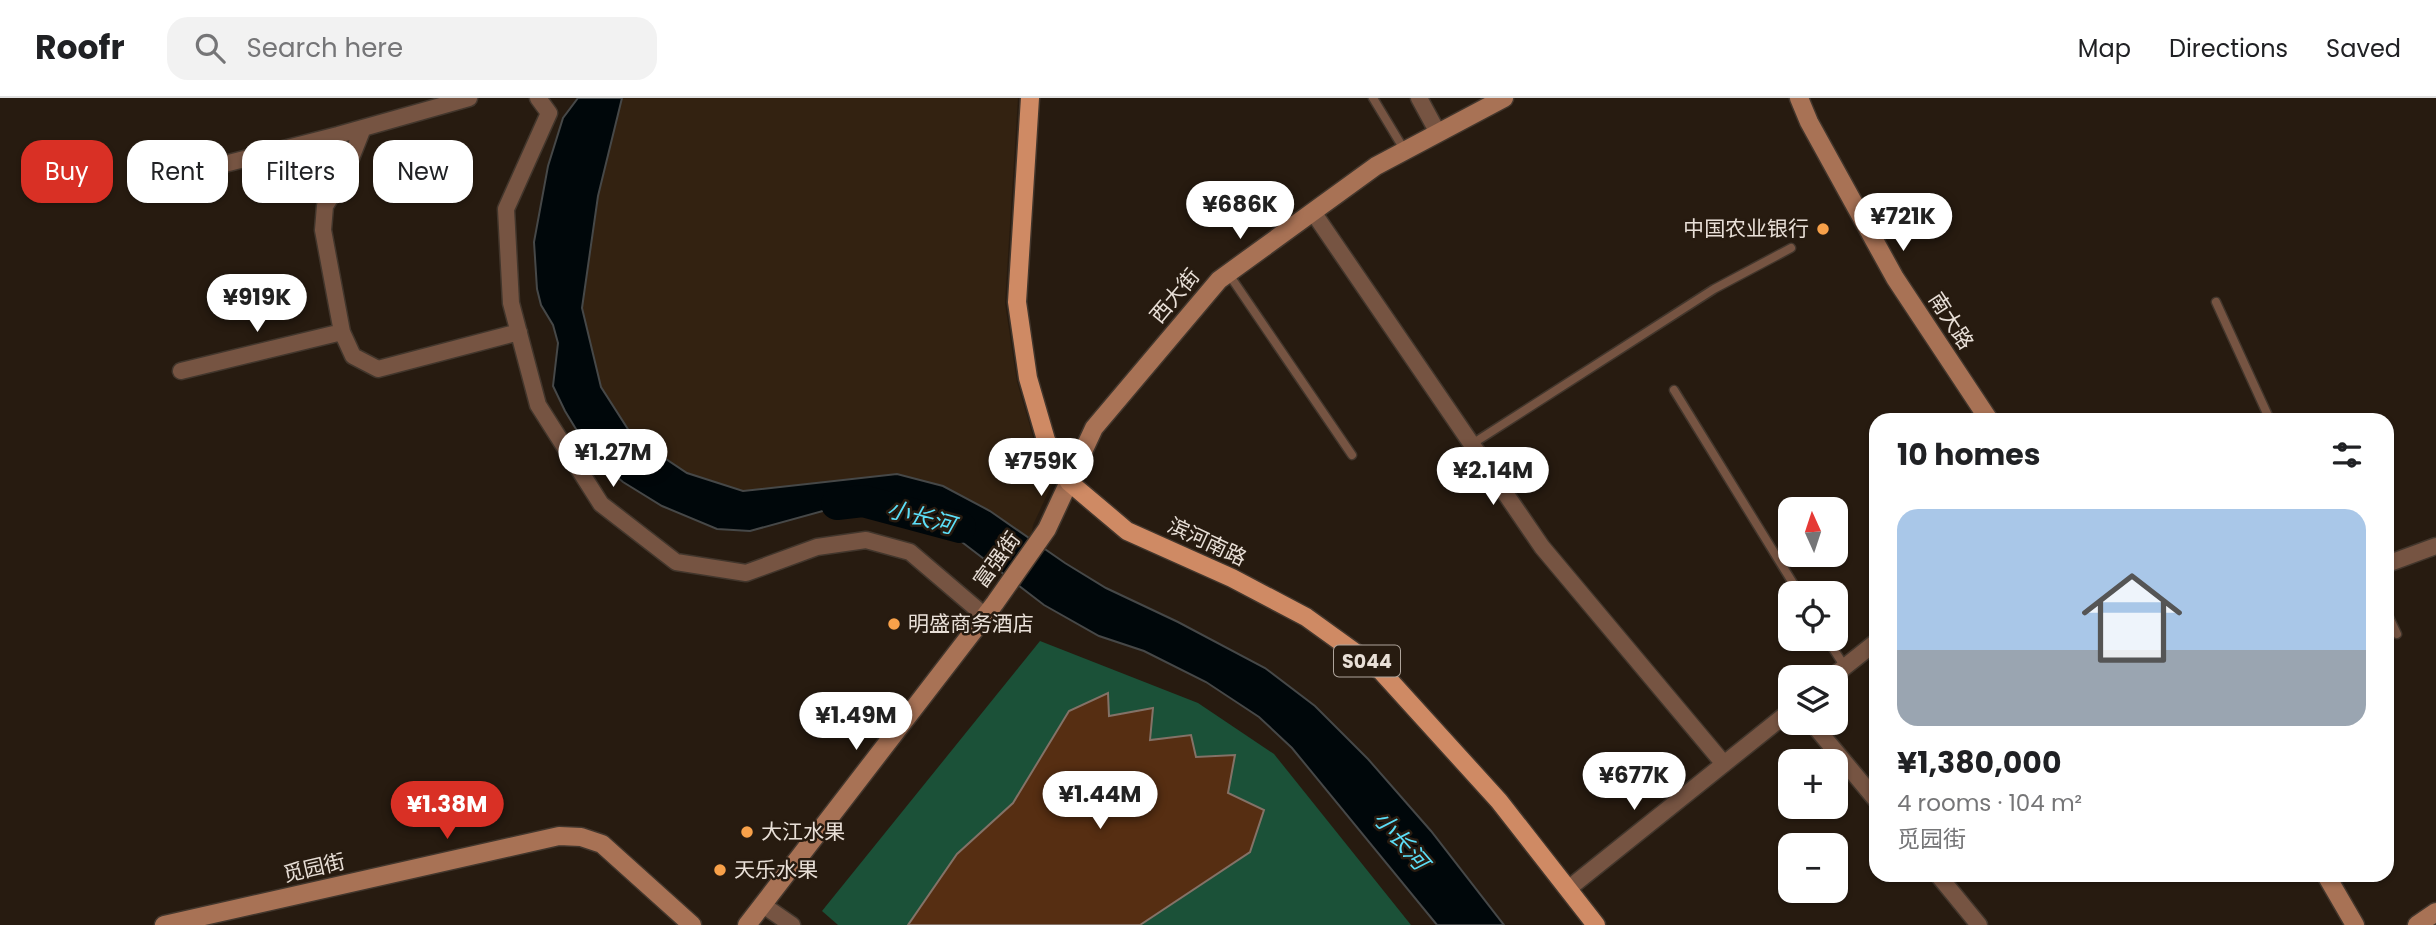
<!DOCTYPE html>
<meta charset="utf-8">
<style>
:root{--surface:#fff;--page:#f2f2f2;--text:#202124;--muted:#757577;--line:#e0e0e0;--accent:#d93025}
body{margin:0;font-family:Poppins,"Noto Sans SC",sans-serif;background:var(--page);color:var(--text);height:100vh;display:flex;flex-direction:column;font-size:26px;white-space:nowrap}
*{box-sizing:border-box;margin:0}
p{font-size:23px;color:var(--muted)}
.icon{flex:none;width:38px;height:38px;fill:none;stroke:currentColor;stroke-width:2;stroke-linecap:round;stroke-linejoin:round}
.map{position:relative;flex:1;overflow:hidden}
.side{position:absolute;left:1869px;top:315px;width:525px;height:469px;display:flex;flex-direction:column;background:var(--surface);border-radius:21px;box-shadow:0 2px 5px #0004}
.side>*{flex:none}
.guide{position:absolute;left:21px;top:42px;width:665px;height:63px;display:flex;gap:14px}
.needle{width:46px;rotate:357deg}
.tools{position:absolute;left:1778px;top:399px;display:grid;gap:14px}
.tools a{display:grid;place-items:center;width:70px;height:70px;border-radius:14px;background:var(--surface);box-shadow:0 2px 5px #0004;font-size:35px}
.price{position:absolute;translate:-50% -60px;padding:0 16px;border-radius:24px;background:#fff;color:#222;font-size:23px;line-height:46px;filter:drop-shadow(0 2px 4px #0008)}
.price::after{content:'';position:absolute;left:50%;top:42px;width:21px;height:16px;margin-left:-10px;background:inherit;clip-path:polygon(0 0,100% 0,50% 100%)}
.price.selected{background:var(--accent);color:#fff}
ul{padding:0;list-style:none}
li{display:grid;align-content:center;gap:14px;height:371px;padding:0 28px}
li+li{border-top:2px solid var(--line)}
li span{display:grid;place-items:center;height:217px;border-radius:21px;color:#555}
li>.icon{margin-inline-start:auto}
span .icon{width:126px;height:126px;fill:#fffc;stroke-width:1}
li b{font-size:30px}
h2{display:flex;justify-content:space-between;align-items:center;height:84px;padding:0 28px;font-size:30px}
.chip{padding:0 24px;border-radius:21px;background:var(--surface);box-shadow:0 2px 5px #0004;font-size:24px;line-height:63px}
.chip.selected{background:var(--accent);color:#fff}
header{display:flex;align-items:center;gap:42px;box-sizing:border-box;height:98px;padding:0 35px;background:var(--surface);border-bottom:2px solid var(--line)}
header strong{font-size:33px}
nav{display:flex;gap:38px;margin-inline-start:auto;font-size:24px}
.search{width:490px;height:63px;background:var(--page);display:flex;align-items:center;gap:18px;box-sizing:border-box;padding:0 24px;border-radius:21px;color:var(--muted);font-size:26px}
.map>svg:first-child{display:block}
.built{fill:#321}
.green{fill:#1b5138}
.water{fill:#00070a;stroke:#464848;stroke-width:2}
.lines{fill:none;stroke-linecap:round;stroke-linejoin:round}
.river{stroke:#00070a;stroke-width:32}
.building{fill:#562e12;stroke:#847267;stroke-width:2}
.lane-casing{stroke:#42362c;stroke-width:11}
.street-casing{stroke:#42362c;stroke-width:19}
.secondary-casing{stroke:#42362c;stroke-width:21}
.primary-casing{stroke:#42362c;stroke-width:21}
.lane{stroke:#765442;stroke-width:8}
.street{stroke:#765442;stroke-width:16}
.secondary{stroke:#a87255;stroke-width:18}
.primary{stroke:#cf8a64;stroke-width:18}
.poi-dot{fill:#f8a14a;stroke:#271b10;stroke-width:2.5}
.labels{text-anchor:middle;stroke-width:5;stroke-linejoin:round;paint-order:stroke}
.shield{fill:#271b10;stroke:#aea49b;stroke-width:2}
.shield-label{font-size:19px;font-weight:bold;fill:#e8dfd7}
.poi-label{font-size:21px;fill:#e8dfd7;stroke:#271b10;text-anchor:start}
.street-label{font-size:21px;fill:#e8dfd7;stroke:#271b10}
.water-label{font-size:23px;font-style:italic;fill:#5cdef7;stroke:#271b10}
</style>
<header>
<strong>Roofr</strong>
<div class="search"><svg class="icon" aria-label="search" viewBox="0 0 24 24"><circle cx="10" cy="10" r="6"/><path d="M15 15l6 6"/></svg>Search here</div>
<nav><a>Map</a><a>Directions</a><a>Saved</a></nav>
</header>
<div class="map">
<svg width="2436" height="827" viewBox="0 0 2436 827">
<rect width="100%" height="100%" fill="#271b10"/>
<!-- built -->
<path class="built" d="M622,0h396l-13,205 12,79 18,61 19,37 -21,45 -2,14 -41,-28 -183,-26 -64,6 -56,-18 -54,-36 -32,-50 -19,-79 16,-112z"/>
<!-- green -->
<path class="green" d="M1040,543l158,62 76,51 137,171h-573l-16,-14z"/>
<!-- water -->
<path class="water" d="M578,0h44l-24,98 -16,112 19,79 32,50 54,36 56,18 154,-17 46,12 47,25 75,52 41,25 72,34 87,46 50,38 53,53 63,72 73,94h-67l-145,-177 -33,-31 -53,-35 -62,-31 -45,-15 -55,-31 -90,-69 -41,-24 -35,-7 -37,1 -91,25 -33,-2 -55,-23 -39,-24 -30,-25 -28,-46 -12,-25 5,-43 -5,-18 -12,-20 -4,-16 -3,-47 14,-76 15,-48z"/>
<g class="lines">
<!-- river -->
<path class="river" d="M837,406l26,-3 97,26"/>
</g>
<!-- building -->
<path class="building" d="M1108,595l1,23 44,-8 -3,32 41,-5 5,22 39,-2 -7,38 36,17 -14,42 -110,73h-232l49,-71 56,-51 56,-92z"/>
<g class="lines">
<defs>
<path id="lane" d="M1373,0l32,53
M1228,175l124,182
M2216,204l54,118
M1674,292l125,203
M1472,346l242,-155 77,-41
M2387,515l10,21
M1827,541l18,28"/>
<path id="street" d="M538,0l11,15 -43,96 5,94 27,102 63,99 75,58 70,11 71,-26 49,-7 44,12 75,64
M1419,0l19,35
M363,30l-19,48 -19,30 -2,24 19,102 11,24 25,13 141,-37
M150,85l188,-48 131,-37
M1313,114l229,335 182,217
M181,273l161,-39
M2387,466l49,-18
M1832,579l44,-35
M1812,625l64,77
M1938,777l41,50
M1568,791l222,-178
M763,807l29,20"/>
<path id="secondary" d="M1799,0l10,24 86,156 94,142
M2326,777l29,50
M164,827l395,-89 22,1 21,7 90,81
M747,827l248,-322 52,-74 47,-101 125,-148 157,-114 128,-68
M2417,827l19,-13"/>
<path id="primary" d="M1030,0l-13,204 11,76 18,62 23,42 58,49 105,47 74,39 75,54 118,130 97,124"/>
</defs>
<!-- lane casing -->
<use href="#lane" class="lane-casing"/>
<!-- street casing -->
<use href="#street" class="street-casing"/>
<!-- secondary casing -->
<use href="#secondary" class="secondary-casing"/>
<!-- primary casing -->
<use href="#primary" class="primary-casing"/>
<!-- lane -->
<use href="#lane" class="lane"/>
<!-- street -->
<use href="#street" class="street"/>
<!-- secondary -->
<use href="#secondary" class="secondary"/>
<!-- primary -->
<use href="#primary" class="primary"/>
</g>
<!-- markers -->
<g class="poi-dot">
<circle cx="1823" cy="131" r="7"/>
<circle cx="894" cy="526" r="7"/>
<circle cx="747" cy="734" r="7"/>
<circle cx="720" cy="772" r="7"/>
</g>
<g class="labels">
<!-- shield labels -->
<rect class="shield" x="1334" y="547.5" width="66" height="31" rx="5"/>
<g class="shield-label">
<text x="1367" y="570">S044</text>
</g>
<!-- poi labels -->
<g class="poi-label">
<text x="1809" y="138" text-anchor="end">中国农业银行</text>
<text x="908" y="533">明盛商务酒店</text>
<text x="761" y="741">大江水果</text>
<text x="734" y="779">天乐水果</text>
</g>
<!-- street labels -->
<g class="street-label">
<text transform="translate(1175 198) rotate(-50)" y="7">西大街</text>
<text transform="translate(1951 223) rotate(57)" y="7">南大路</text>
<text transform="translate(1207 444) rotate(25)" y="7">滨河南路</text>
<text transform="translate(997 462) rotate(-54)" y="7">富强街</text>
<text transform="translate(314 770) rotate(-13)" y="7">觅园街</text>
</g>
<!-- water labels -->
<g class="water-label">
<text transform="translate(921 419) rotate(15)" y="8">小长河</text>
<text transform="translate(1401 742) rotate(49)" y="8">小长河</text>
</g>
</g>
</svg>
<div class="tools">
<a><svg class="needle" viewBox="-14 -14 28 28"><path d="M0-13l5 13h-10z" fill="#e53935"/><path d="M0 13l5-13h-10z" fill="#757577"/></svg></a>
<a><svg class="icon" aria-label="locate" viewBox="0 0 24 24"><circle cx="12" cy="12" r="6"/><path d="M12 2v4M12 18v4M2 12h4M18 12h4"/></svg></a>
<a><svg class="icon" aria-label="layers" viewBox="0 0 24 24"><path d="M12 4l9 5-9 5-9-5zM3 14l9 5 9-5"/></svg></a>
<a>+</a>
<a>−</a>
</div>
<b class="price" style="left:1240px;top:143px">¥686K</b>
<b class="price" style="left:1903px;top:155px">¥721K</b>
<b class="price" style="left:257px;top:236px">¥919K</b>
<b class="price" style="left:613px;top:391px">¥1.27M</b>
<b class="price" style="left:1041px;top:400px">¥759K</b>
<b class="price" style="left:1493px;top:409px">¥2.14M</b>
<b class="price" style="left:856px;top:654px">¥1.49M</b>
<b class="price" style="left:1634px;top:714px">¥677K</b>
<b class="price" style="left:1100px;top:733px">¥1.44M</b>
<b class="price selected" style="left:447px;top:743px">¥1.38M</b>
<div class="guide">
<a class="chip selected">Buy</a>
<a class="chip">Rent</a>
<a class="chip">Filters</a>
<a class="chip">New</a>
</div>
<section class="side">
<h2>10 homes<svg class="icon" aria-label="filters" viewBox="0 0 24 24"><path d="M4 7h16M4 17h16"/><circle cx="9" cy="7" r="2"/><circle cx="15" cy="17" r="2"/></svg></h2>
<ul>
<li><span style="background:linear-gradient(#a9c7e8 65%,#9aa5b1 0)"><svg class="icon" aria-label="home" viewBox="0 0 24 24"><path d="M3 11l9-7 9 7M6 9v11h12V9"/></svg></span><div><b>¥1,380,000</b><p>4 rooms · 104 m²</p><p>觅园街</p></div></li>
</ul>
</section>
</div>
